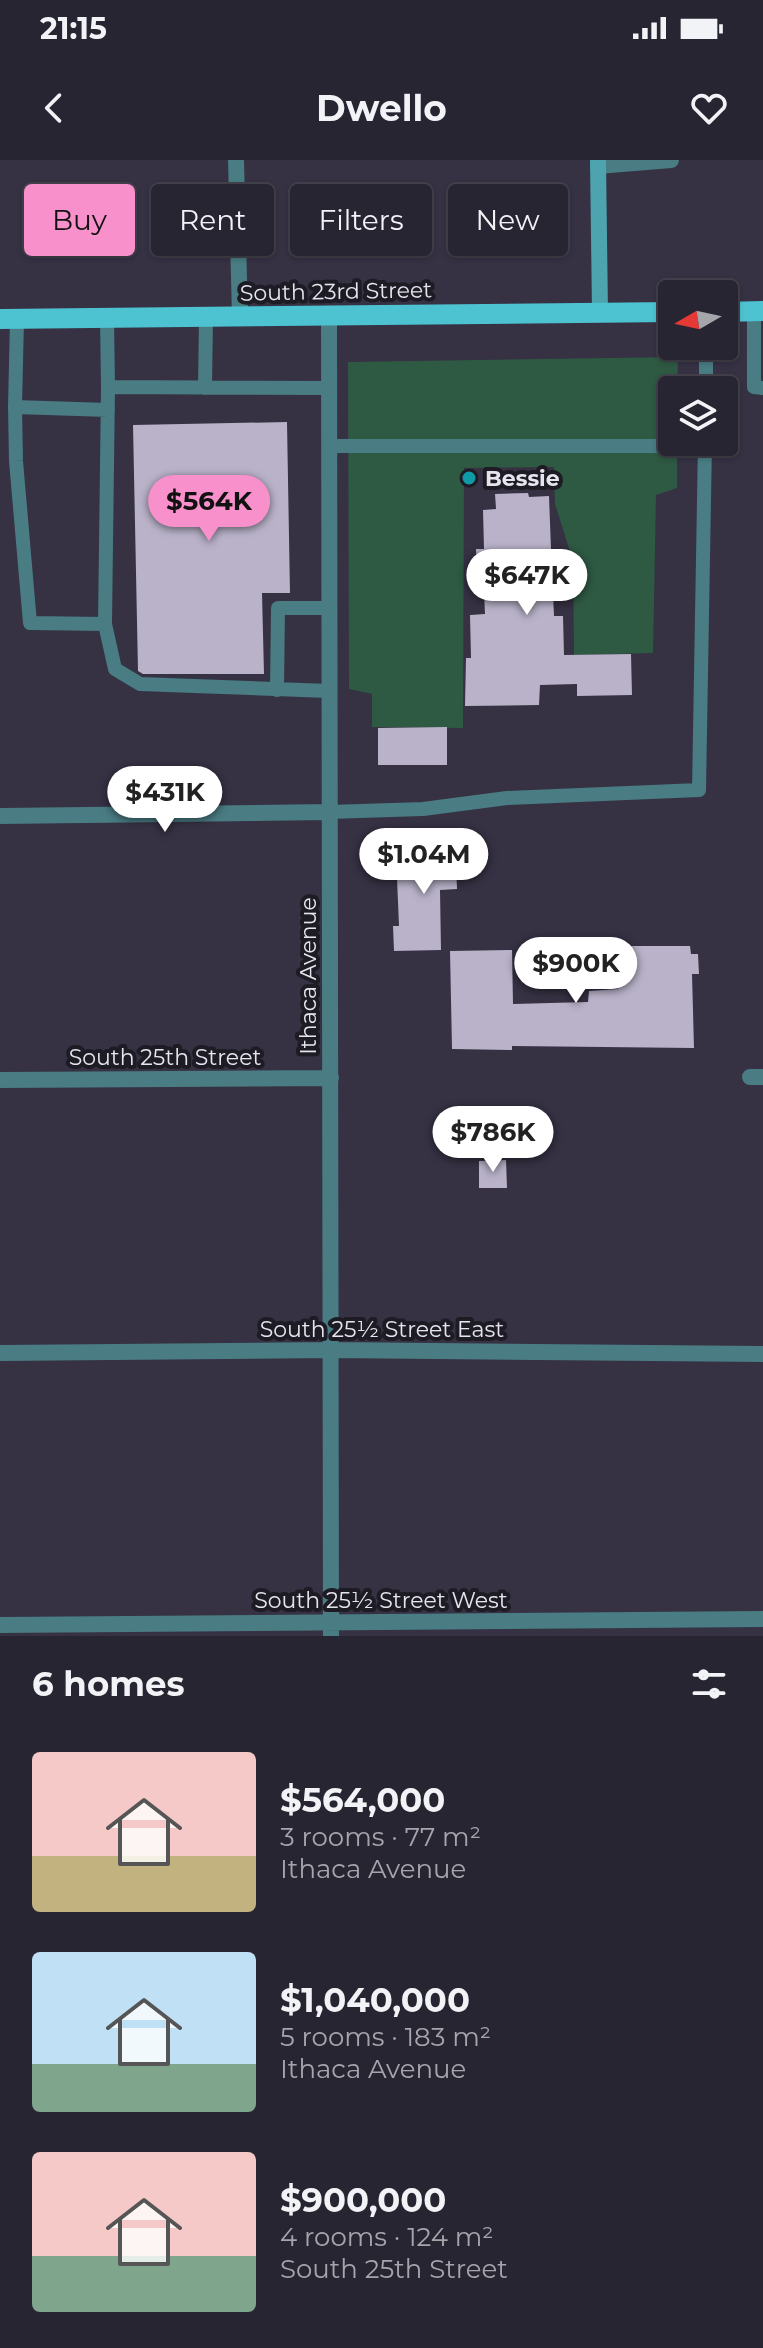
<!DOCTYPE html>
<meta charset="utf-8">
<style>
:root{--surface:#282532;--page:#34313e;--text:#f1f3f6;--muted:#a5a5ac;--line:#44424d;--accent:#f890cb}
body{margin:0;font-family:Montserrat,sans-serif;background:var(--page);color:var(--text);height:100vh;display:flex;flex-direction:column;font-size:30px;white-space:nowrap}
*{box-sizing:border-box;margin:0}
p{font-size:26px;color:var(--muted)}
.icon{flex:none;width:44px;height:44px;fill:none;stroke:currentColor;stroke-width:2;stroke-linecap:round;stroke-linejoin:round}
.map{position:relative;height:1476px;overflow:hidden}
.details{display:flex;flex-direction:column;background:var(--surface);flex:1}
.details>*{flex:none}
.top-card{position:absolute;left:24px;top:24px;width:716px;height:72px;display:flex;gap:16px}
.needle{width:52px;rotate:261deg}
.controls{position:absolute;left:658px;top:120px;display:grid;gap:16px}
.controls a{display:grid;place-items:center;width:80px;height:80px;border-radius:8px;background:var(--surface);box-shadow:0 2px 6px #0004,0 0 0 2px var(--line);font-size:40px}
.price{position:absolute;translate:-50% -68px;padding:0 18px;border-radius:28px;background:#fff;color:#222;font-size:26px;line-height:52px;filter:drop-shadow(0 2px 4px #0008)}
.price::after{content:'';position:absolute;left:50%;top:48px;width:24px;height:18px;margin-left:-12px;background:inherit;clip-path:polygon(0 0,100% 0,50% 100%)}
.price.active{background:var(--accent);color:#111}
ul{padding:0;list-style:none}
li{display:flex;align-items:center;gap:24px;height:200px;padding:0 32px}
li span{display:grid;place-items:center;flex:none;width:224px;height:160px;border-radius:8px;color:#555}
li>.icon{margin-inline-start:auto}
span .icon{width:96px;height:96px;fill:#fffc;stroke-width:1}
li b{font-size:34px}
h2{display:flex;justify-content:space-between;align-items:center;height:96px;padding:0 32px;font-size:34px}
.pill{padding:0 28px;border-radius:8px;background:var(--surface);box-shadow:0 2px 6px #0004,0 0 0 2px var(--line);font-size:28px;line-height:72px}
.pill.active{background:var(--accent);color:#111}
.status{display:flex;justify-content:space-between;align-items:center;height:56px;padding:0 40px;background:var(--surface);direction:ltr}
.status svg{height:22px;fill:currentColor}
header{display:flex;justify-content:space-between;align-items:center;height:104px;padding:0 32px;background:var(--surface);font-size:36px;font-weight:700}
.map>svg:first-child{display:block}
.green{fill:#2e5943}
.building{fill:#b9b2c9}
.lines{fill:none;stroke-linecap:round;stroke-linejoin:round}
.lane{stroke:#497c83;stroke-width:14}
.street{stroke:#497c83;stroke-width:16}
.secondary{stroke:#4da4af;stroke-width:16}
.primary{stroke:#4dc2d1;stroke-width:20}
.culture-dot{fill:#0f9aa8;stroke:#1d1b23;stroke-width:3}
.labels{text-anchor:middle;stroke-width:8;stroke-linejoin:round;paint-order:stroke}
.street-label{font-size:22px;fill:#e7e4f0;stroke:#1d1b23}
.poi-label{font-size:22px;font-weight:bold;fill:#e7e4f0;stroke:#1d1b23;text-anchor:start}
</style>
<div class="status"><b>21:15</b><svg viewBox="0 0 49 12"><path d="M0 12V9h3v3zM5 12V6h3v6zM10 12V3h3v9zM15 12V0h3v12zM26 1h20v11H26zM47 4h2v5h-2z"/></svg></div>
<header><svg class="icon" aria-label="back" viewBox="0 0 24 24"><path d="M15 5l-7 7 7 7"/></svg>Dwello<svg class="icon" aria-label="heart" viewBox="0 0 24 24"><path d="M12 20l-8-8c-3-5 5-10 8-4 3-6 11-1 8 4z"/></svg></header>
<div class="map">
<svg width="763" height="1476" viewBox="0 0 763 1476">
<rect width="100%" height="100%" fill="#363143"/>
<!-- green -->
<path class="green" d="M678,197l-1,33h-5v52h5v46l-21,7 -3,158 -79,2 -1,-94 -18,-57 -1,-37 -90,1 -1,260 -91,-1v-33l-23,-5 -1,-327z"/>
<!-- building -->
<path class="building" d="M287,262l3,171h-28l2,81h-121l-5,-3 -5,-246z
M528,333l1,4 20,-1 2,53h8v21h-7l2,46h9l1,39 67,-1 1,41 -55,1v-12l-37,1 -1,20 -74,1 1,-48h5l-1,-43 15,-1 -2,-44h-6l-1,-21h8l-1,-39 13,-1 -1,-15z
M447,567v38h-69v-37z
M445,683h21l1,21h-11l1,25 -17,1 1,60 -47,1 -1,-25h6l-3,-72 49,-2z
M619,786h71l1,8h7l1,20h-7l2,74 -182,-2v4l-60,-1 -2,-98 62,-1 1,54 75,-2 1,-11 29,-2z
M506,1000l1,28h-28v-27z"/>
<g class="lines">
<!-- lane -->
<path class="lane" d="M754,151v76l9,1
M107,158l1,69
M17,159l-2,88 93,3
M205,228l1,-72
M706,230v-44
M15,247l1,54 14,162 75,1 3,-237 221,1
M330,286h375
M105,464l10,45 25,15 189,7
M277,530l1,-82h51
M329,652l94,-3 84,-11 192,-8 6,-348"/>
<!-- street -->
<path class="street" d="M236,0l4,157
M598,6l73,-6
M329,156l2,1320
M0,656l329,-4
M750,917h13
M0,920l331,-2
M0,1193l331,-3 432,4
M0,1465l763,-6"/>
<!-- secondary -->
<path class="secondary" d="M598,0l2,153"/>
<!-- primary -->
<path class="primary" d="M724,152l39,-1
M0,159l672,-7"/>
</g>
<!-- markers -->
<circle class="culture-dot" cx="469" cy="318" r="8"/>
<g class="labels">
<!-- street labels -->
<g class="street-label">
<text transform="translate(336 131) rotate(-1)" y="8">South 23rd Street</text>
<text transform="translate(308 816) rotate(-90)" y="8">Ithaca Avenue</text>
<text x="165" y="905">South 25th Street</text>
<text x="382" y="1177">South 25½ Street East</text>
<text x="381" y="1448">South 25½ Street West</text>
</g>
<!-- poi labels -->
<g class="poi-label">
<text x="485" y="326">Bessie</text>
</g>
</g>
</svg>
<div class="controls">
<a><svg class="needle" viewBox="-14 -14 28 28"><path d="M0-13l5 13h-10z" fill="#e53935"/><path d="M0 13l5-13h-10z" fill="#a5a5ac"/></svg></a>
<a><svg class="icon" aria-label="layers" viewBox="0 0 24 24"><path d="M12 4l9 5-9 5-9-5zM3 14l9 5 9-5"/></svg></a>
</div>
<b class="price active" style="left:209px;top:383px">$564K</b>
<b class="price" style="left:527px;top:457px">$647K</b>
<b class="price" style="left:165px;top:674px">$431K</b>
<b class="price" style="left:424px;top:736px">$1.04M</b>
<b class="price" style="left:576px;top:845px">$900K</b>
<b class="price" style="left:493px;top:1014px">$786K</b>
<div class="top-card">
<a class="pill active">Buy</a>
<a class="pill">Rent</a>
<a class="pill">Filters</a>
<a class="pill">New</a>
</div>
</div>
<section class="details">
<h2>6 homes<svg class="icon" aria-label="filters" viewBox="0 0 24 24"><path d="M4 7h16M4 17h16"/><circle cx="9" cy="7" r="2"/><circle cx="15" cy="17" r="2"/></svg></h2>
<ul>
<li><span style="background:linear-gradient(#f6c9c9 65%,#c2b280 0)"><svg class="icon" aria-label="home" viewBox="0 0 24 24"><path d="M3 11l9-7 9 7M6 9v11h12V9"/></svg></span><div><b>$564,000</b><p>3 rooms · 77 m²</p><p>Ithaca Avenue</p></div></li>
<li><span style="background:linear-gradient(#bfe0f5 70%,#7fa58c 0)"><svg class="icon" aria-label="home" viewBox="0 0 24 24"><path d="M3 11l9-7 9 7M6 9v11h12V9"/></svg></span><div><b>$1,040,000</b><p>5 rooms · 183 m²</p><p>Ithaca Avenue</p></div></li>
<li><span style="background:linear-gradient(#f6c9c9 65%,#7fa58c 0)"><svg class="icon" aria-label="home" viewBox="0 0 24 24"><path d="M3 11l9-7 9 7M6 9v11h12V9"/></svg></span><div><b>$900,000</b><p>4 rooms · 124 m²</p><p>South 25th Street</p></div></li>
</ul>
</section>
